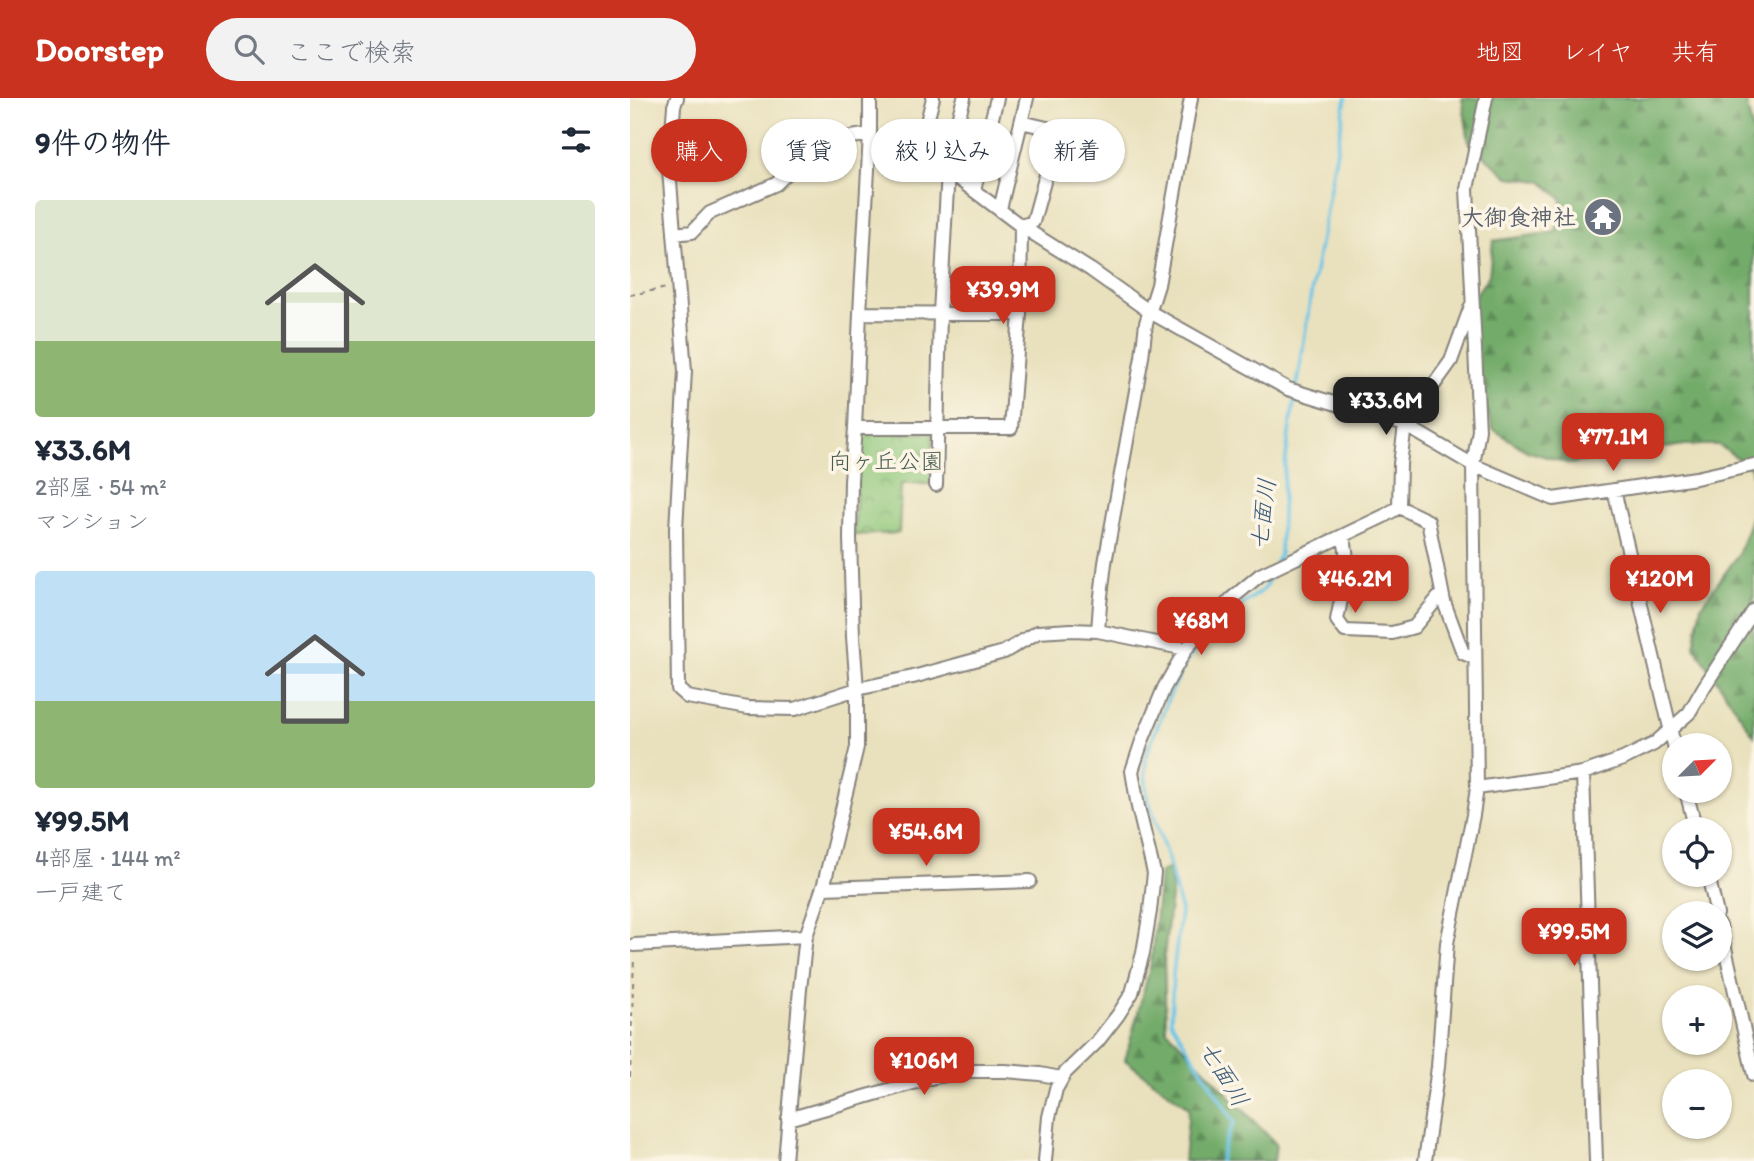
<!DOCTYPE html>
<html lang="ja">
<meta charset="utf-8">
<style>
:root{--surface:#fff;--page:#f2f2f3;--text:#1f2937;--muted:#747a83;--accent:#c8321e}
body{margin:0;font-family:Itim,"Klee One",sans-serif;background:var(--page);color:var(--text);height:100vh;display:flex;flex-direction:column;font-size:26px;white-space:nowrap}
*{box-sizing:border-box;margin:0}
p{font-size:23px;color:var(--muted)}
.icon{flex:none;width:38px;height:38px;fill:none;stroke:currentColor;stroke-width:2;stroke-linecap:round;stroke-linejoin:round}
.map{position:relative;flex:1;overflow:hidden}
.side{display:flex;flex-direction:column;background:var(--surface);width:630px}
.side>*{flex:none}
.hud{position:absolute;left:21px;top:21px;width:665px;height:63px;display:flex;gap:14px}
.needle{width:46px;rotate:66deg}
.controls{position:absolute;left:1032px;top:635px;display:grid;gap:14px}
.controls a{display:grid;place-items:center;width:70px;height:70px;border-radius:50%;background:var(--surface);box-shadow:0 2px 5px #0004;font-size:35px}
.price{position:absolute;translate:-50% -60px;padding:0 16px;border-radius:14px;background:var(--accent);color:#fff;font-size:23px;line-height:46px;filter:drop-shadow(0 2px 4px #0008)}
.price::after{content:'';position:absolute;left:50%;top:42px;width:21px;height:16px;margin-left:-10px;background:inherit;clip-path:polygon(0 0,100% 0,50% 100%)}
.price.active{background:#222;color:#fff}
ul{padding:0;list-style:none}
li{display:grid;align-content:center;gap:14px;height:371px;padding:0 35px}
li span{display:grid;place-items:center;height:217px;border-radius:7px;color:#555}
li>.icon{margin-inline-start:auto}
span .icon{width:126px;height:126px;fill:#fffc;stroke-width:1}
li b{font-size:30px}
h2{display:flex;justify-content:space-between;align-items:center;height:84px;padding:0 35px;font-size:30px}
.tag{padding:0 24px;border-radius:32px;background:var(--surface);box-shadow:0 2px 5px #0004;font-size:24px;line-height:63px}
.tag.active{background:var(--accent);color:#fff}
header{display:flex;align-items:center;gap:42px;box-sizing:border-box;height:98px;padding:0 35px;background:var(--accent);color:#fff}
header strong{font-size:33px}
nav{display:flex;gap:38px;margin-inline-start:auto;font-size:24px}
.search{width:490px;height:63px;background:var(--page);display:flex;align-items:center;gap:18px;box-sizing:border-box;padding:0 24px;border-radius:38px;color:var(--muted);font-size:26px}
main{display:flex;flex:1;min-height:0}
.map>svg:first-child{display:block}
.forest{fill:url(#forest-firs);stroke:#4a6752;stroke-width:2}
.park{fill:url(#park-crowns);stroke:#58745a;stroke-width:2}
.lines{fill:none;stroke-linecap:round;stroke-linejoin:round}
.stream{stroke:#6ac5e8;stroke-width:3.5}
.minor-casing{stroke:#86827c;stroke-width:16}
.path{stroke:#86827c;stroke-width:2;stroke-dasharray:5 5;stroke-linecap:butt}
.minor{stroke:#fff;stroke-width:12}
.labels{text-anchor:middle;stroke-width:7;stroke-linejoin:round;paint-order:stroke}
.worship-label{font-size:23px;font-weight:bold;fill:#5b616d;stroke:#fcf5e5;text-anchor:end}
.park-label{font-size:23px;fill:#485c51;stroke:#fcf5e5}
.water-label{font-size:24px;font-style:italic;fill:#3b5b78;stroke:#fcf5e5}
</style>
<header>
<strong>Doorstep</strong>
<div class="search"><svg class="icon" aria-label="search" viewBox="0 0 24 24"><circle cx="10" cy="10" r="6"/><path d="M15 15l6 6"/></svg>ここで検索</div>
<nav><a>地図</a><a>レイヤ</a><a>共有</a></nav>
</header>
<main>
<section class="side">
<h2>9件の物件<svg class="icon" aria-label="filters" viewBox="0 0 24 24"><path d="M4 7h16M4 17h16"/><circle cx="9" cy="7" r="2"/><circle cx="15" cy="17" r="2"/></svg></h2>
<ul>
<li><span style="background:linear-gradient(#dfe7d0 65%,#8fb573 0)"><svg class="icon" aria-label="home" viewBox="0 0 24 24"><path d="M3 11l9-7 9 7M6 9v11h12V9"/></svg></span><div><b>¥33.6M</b><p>2部屋 · 54 m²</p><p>マンション</p></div></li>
<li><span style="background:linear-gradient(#bfe0f5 60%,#8fb573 0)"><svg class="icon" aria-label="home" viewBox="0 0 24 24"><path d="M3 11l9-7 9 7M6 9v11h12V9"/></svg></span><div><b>¥99.5M</b><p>4部屋 · 144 m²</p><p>一戸建て</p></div></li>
</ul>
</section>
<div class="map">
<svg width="1124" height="1063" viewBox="0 0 1124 1063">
<defs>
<pattern id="forest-firs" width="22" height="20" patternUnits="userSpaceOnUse" patternTransform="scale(1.75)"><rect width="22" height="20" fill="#73ac6a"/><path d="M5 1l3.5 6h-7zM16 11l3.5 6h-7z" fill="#5e8c58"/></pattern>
<pattern id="park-crowns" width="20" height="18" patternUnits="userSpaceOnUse" patternTransform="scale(1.75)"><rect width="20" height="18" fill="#8fc77a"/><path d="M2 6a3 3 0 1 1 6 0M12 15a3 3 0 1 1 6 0" fill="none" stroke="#74a165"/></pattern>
</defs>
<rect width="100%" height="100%" fill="#fcf5e5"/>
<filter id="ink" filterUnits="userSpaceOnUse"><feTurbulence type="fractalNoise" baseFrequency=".0143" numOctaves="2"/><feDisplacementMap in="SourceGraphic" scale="14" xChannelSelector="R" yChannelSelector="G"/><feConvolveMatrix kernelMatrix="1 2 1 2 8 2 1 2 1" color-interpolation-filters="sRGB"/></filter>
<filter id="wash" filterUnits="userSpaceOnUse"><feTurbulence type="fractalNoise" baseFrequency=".00686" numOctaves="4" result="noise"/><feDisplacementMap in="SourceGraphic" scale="28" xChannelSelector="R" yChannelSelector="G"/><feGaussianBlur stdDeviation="1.57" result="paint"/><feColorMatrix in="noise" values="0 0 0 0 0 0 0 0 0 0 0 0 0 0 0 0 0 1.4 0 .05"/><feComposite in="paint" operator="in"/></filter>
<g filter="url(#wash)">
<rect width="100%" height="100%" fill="#e9e1bd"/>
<!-- forest -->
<path class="forest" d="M832,0h283l9,38v355l-3,-23 -32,-23h-34l-36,5 -79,14 -43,-13 -34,-22 -19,-56 -1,-74 16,-24 4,-34 63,-9 6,-33 -21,-18 -33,-4 -39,-35z
M1124,412v226l-60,-90 7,-40 37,-51z
M539,770l3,20 -8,68 2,73 110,115 -2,17h-90l5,-53 -64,-48 26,-96 9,-91z"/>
<!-- park -->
<path class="park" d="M230,335h73l-1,51h-31l-2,49 -45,2z"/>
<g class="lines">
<!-- stream -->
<path class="stream" d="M646,464l4,-8 4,-80 6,-48 9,-51 11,-75 36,-202
M587,525l47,-34 8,-16
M577,536l-21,28 -18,37 -22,56 -1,18 2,23 21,64 13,51 -8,63 -2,47 63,101 -10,23 -4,16"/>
</g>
</g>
<g filter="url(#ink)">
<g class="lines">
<defs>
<path id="minor" d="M47,0l-3,8 -5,63 16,202 -9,158 2,160 9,8 61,11 47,1 62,-20 56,-12 91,-25 34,-20 33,-2 27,1 88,18
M391,24l91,21
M239,56l71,11 81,61 70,44 59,42 138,77 117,36 68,40 80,34 143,-21 58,-13
M287,64l16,-64
M314,70l20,-70
M344,92l23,-92
M370,111l27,-111
M44,136l18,-2 18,-19 66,-29 29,-28 23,-15 42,-7
M230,215l160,1
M225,330h156l9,-114 1,-88 12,-4 25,-91
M306,387l4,-172 8,-142
M984,392l61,259
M769,409l29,14 16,81 19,51 12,5
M712,438c11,21 -1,61 -5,84l8,11 47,2 22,-6 28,-34
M468,533l2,-27 5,-41 37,-206 4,-34 12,-38 33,-187
M953,675l13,388
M847,690l106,-15 40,-14 31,-15 35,-31 15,-26 50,-77
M1056,693l10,39
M1078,777l9,39
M193,790l207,-7
M1090,828l34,149
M4,847l172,-9
M158,1021l146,-42 36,-6h35l35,3 21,4
M155,1063l15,-172 6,-53 18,-52 33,-137v-58l-4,-52 -3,-99 1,-58 4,-52 5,-115 10,-179v-36
M415,1063l4,-44 7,-28 9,-16 32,-31 21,-27 14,-22 11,-40 7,-42 4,-38 -16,-66 -6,-36 10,-30 22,-53 22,-39 45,-50 29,-24 124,-59 15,-9 1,-43 5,-39 46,-64 20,-55
M795,1063l13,-94 9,-124 26,-128 4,-27 -4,-323 6,-35 -12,-241 19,-91"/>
</defs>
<!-- minor casing -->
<use href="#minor" class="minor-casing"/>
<!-- path -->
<path class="path" d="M0,197l37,-7
M0,979l4,-120"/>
<!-- minor -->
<use href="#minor" class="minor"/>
</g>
</g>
<!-- icons -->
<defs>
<symbol id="temple-disc" viewBox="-11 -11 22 22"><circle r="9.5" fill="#6b7280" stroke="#fcf5e5"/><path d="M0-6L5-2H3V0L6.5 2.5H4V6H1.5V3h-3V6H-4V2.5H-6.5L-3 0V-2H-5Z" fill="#fff"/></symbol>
</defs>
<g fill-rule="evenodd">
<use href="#temple-disc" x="951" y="97" width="44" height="44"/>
</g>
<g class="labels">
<!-- worship labels -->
<g class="worship-label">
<text x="946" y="127">大御食神社</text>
</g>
<!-- park labels -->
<g class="park-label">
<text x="256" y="371">向ヶ丘公園</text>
</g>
<!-- water labels -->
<g class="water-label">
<text transform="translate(633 416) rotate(-83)" y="8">七面川</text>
<text transform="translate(594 976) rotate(59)" y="8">七面川</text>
</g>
</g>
</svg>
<div class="controls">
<a><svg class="needle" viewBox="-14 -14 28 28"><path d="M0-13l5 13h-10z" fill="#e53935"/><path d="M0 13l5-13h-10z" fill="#747a83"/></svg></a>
<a><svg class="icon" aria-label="locate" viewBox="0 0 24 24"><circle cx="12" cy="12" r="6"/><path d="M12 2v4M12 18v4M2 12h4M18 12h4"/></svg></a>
<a><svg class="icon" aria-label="layers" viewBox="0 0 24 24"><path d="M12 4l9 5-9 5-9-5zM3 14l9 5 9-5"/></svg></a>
<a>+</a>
<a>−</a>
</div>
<b class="price" style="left:373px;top:228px">¥39.9M</b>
<b class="price active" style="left:756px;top:339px">¥33.6M</b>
<b class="price" style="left:983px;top:375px">¥77.1M</b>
<b class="price" style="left:725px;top:517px">¥46.2M</b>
<b class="price" style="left:1030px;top:517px">¥120M</b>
<b class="price" style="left:571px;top:559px">¥68M</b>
<b class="price" style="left:296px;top:770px">¥54.6M</b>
<b class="price" style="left:944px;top:870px">¥99.5M</b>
<b class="price" style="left:294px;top:999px">¥106M</b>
<div class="hud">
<a class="tag active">購入</a>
<a class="tag">賃貸</a>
<a class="tag">絞り込み</a>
<a class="tag">新着</a>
</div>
</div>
</main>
